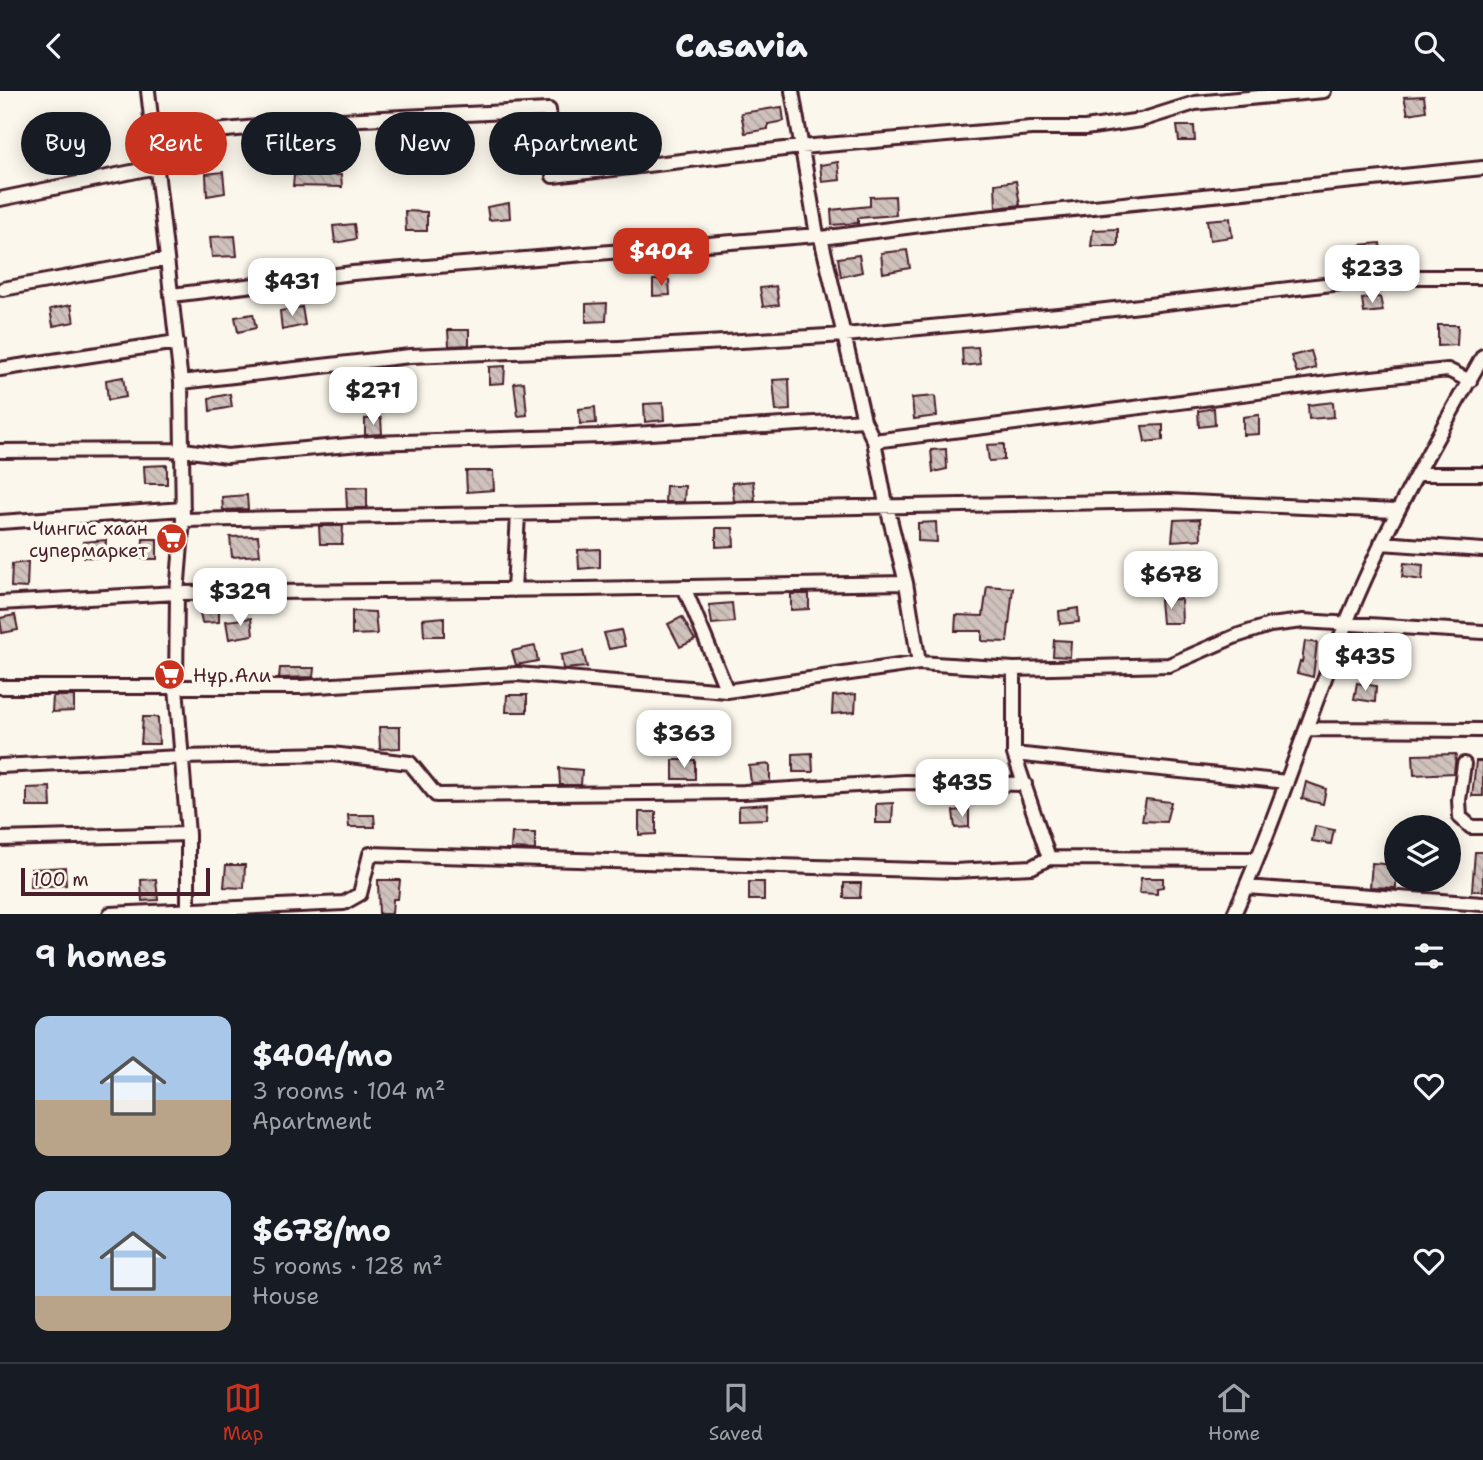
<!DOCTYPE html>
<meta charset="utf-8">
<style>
:root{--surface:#171b24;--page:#20242c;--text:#f1f3f6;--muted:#9ea1a6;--line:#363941;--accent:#c8321e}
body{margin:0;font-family:"Shantell Sans",sans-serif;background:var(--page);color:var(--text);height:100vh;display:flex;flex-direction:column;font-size:26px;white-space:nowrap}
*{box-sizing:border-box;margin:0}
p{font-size:23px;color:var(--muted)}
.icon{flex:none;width:38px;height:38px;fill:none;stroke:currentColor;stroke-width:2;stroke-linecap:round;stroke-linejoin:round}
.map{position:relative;height:823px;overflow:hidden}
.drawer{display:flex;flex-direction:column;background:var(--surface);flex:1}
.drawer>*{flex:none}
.top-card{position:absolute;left:21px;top:21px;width:700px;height:63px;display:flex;gap:14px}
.tools{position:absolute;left:1384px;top:724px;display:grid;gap:14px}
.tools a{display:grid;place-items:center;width:77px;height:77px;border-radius:50%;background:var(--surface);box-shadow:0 4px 18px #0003;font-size:35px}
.scale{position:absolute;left:21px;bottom:18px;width:189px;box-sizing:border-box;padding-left:7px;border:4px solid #4a1f2b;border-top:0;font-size:19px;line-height:24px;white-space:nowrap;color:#4a1f2b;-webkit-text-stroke:5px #fbf7ec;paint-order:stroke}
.price{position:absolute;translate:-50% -60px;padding:0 16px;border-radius:14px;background:#fff;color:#222;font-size:23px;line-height:46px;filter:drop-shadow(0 2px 4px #0008)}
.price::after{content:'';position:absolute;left:50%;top:42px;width:21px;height:16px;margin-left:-10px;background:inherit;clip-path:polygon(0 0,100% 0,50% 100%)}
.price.active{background:var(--accent);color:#fff}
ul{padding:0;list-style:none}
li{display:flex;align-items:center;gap:21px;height:175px;padding:0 35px}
li span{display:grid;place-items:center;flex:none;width:196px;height:140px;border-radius:14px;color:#555}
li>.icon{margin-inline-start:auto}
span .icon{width:84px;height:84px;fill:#fffc;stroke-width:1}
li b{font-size:30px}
h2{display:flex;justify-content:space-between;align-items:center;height:84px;padding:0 35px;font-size:30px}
.chip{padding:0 24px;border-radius:32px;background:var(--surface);box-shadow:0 4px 18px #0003;font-size:24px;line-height:63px}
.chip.active{background:var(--accent);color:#fff}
header{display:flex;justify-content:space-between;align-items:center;height:91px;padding:0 35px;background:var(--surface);font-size:32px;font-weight:800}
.menu{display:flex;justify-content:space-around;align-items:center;height:98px;border-top:2px solid var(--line);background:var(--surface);font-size:19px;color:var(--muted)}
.menu a{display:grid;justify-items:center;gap:4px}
.menu .active{color:var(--accent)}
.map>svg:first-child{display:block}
.building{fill:url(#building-back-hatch);stroke:#4a1f2b;stroke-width:2}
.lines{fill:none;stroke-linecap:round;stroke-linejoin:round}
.street-casing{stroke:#4a1f2b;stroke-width:18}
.street{stroke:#fbf7ec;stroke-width:12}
.labels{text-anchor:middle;stroke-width:7;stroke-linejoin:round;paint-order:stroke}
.poi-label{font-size:19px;fill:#4a1f2b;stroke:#fbf7ec;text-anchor:end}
</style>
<header><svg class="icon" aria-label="back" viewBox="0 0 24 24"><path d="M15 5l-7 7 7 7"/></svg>Casavia<svg class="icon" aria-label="search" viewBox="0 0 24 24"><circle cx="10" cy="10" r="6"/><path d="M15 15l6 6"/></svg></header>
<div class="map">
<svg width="1483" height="823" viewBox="0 0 1483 823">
<defs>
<pattern id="building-back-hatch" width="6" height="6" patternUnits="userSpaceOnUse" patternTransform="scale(1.75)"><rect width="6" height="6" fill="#cfc2bc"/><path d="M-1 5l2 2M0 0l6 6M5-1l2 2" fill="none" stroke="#b3a6a2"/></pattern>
</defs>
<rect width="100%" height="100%" fill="#fbf7ec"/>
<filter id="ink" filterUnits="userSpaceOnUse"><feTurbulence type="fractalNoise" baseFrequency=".0143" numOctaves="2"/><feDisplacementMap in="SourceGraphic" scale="14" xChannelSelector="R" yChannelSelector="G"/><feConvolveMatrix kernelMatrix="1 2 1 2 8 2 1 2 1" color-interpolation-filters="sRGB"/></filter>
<g filter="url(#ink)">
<!-- building -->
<path class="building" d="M1424,5l2,15 -18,3 -4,-17z
M782,16l2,14 -16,3v5l-23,4 -4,-20z
M1177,35h17l1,15h-16z
M838,71l2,18 -18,2 -2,-17z
M223,81l2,21 -18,3 -1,-22z
M294,84h47l1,12 -49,-1z
M1016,90l4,24 -24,3 -1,-24z
M895,105l1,19 -38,3v5l-26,2 -1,-15 39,-4v-9z
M509,112l1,15 -21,2 -2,-13z
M405,120l22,1v19h-21z
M1230,127l2,19 -22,3 -3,-20z
M354,133l2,15 -21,4 -2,-17z
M1118,138v17h-27l2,-16z
M235,145l2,20 -25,1 -2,-20z
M1380,152l3,23 -19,1 -4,-22z
M907,159l3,18 -27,5 -2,-20z
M859,164l3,17 -21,5 -3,-19z
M653,189h16l1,15 -17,1z
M776,195l3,19 -16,2 -3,-19z
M1380,206l3,14 -19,2 -2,-14z
M607,212l-1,18 -20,1v-18z
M71,214l3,17 -21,4 -3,-17z
M302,216l3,18 -23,5 -2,-19z
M253,223l3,14 -18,4 -3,-15z
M1438,234h20l-1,20 -19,1z
M448,239h21v15l-20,1z
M978,256l2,17 -17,2 -1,-18z
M1311,260l5,17 -19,5 -6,-17z
M505,275l-1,17 -15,1v-17z
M123,286l3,20 -18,3 -2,-20z
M789,288l1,31 -14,1 -3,-31z
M524,291l3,33 -9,1 -4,-33z
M230,303l2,13 -22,4 -1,-13z
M935,305l2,20 -23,3 -2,-21z
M1333,311l1,15 -25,2 -1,-14z
M663,312l1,17 -19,2 -1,-18z
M595,316l1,16 -16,1 -1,-15z
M1214,317l1,17 -16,2 -1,-16z
M1259,324v19l-16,1v-18z
M381,327l1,16 -17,1v-16z
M1163,334v15l-18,2 -3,-16z
M1004,353v16l-15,1 -2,-16z
M946,358l1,20 -14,3 -2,-22z
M167,374v19h-22l-1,-18z
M466,380h27l1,19 -27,2z
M753,390l2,19 -21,1 -2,-18z
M666,395h19l-1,16h-19z
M367,396v21h-20l-1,-20z
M247,404l1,14 -25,1 -1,-13z
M1200,428l1,20 -29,2 2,-21z
M936,431l1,20 -19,-1v-18z
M319,435h24l-1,18h-22z
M716,437h17l1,18 -18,1z
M258,445l2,19 -28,2 -2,-20z
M143,448h14v20h-15z
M106,449l-1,18 -21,-1 -1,-15z
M600,458v18l-21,2 -1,-19z
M28,471l-1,26 -16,-1 1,-23z
M1404,472l19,2 -1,15 -20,-3z
M987,495l26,2 -6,54 -25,-1v-10h-27l1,-16 27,1z
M791,503h18v15l-18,1z
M1181,508l1,24h-20l-2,-23z
M732,512l2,19 -22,2 -3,-19z
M219,516v15l-17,1 -3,-15z
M1078,517l1,14 -19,2 -1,-13z
M352,520l23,1 2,22 -25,1z
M15,524l3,15 -16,3 -2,-15z
M444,526v19h-20l-1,-17z
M682,526l13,23 -15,7 -12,-23z
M251,527l2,17 -24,4 -3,-18z
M621,539l4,16 -16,3 -5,-16z
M1054,549l17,1 -1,16 -17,-1z
M1305,550l12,2 -4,34 -16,-4 3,-12 2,1z
M535,555l3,15 -22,4 -4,-14z
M583,560l4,16 -24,2 -2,-14z
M280,577h34l-1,9 -34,1z
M1357,592l19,3 -1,16 -21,-3z
M856,603l-1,18 -23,2 1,-18z
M507,604h20v17h-21z
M53,605h21v15l-22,1z
M143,626h15l1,27h-18z
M379,636h21v21l-20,1z
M812,662l1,19h-20v-18z
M1456,663l-2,19 -40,2 -1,-20z
M673,669h22v19h-22z
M1476,670h7v35h-11z
M770,673v18l-19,1 -2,-17z
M559,677l23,2 -1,15h-21z
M1306,691l20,7 -3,15 -21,-5z
M50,696l1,20h-24v-19z
M1146,708l25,3 -5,20 -24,-1z
M893,712l-1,20h-16v-19z
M768,713l-1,15 -28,1v-14z
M969,718v18l-14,1 -2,-17z
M639,721h17v22l-17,1z
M348,724h26l1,12h-26z
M1315,735l19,4 -3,14 -19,-3z
M512,742h23v17l-24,-1z
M1475,761h8v39h-11z
M1372,772l24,2v23l-26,-1z
M226,774h19l-1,23 -20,-1z
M65,776l1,18 -36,2 1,-18z
M1141,787h22v9l-6,1v6l-18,-1z
M156,788l2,21 -16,1 -1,-21z
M378,789h22l-2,19h-5l-1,15h-13z
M749,791h15v18h-15z
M844,792h17l-1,15h-16z"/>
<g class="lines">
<defs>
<path id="street" d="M148,0l33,291 2,138 -6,73 -1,94 12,147v80
M792,0l25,144 4,3 43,182 10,21 11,58 21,84 13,80
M153,46l167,-16 229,-11 4,66 248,-29 230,-19h54l56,-8 54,-17 129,-12
M0,108l156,-32
M821,147l123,-16 539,-54
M3,198l164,-30
M172,204l181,-22 464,-38
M0,278l177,-27
M181,291l229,-26 209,-8 226,-13 234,-22 315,-36h89
M874,350l479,-61 95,-10 22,11
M0,360l184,-1 43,6 144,-13 230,-7 263,-16
M1417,383h66
M183,429l985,-19 228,10
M0,431l183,-13
M1381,452l102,7
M684,496l43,104
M514,499l4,-76
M0,512l177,-10 407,-4 322,-6
M1014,578v85l35,104
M0,596h301l216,-13 210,17 192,-28 95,6 155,-4 67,-29 34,-11 33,-4 180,11
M1307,638l176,1
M1014,663l273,28
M1464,673l-5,36 1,17 11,10h12
M0,675l181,-9 151,-3 78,9 26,32 308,-3 161,-10 120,2
M0,748l188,-5
M1246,796l237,17
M110,823l234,-11 16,-9 10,-40 585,17 77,-4 17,-9 208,1
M1234,823c42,-94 73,-193 111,-288 38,-95 88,-182 138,-270"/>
</defs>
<!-- street casing -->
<use href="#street" class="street-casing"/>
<!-- street -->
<use href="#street" class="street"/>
</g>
</g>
<!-- icons -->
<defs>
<symbol id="supermarket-disc" viewBox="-11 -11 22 22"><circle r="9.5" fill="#c8321e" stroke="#fbf7ec"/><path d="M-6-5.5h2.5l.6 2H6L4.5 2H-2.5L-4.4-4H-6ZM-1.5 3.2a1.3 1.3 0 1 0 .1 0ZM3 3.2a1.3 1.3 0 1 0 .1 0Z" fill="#fff"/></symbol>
</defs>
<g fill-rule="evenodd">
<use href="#supermarket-disc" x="154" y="430" width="35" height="35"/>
<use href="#supermarket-disc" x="152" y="566" width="35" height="35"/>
</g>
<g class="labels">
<!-- poi labels -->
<g class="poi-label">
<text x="148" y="444">Чингис хаан<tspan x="148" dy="22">супермаркет</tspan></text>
<text x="193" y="591" text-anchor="start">Нұр Али</text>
</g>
</g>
</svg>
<div class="tools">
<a><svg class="icon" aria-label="layers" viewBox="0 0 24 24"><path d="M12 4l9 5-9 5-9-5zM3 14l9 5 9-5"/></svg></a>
</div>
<div class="scale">100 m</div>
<b class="price active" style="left:661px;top:197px">$404</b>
<b class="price" style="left:1372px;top:214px">$233</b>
<b class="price" style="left:292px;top:227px">$431</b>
<b class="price" style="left:373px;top:336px">$271</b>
<b class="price" style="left:1171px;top:520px">$678</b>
<b class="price" style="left:240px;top:537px">$329</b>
<b class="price" style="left:1365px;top:602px">$435</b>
<b class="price" style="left:684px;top:679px">$363</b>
<b class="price" style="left:962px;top:728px">$435</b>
<div class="top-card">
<a class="chip">Buy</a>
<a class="chip active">Rent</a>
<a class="chip">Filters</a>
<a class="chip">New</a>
<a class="chip">Apartment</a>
</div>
</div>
<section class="drawer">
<h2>9 homes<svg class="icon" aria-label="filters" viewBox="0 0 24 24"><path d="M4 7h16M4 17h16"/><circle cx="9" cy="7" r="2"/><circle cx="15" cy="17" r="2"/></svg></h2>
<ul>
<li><span style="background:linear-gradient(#a9c7e8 60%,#b9a48a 0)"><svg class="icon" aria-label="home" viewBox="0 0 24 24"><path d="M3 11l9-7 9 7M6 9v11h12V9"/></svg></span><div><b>$404/mo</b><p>3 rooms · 104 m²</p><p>Apartment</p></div><svg class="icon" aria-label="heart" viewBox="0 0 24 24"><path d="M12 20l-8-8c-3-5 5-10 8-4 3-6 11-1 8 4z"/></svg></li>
<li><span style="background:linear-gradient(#a9c7e8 75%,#b9a48a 0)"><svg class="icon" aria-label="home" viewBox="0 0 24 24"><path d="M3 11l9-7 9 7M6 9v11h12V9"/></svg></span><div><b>$678/mo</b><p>5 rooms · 128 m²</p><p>House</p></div><svg class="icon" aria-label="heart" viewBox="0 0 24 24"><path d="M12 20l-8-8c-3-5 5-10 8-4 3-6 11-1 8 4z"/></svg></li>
</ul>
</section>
<nav class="menu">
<a class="active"><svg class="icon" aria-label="map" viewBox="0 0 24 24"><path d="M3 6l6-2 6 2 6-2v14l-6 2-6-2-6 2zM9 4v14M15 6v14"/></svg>Map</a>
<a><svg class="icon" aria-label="saved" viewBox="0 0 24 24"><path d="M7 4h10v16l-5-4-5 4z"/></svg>Saved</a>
<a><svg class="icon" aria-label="home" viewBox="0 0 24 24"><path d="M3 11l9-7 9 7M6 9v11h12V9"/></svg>Home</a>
</nav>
